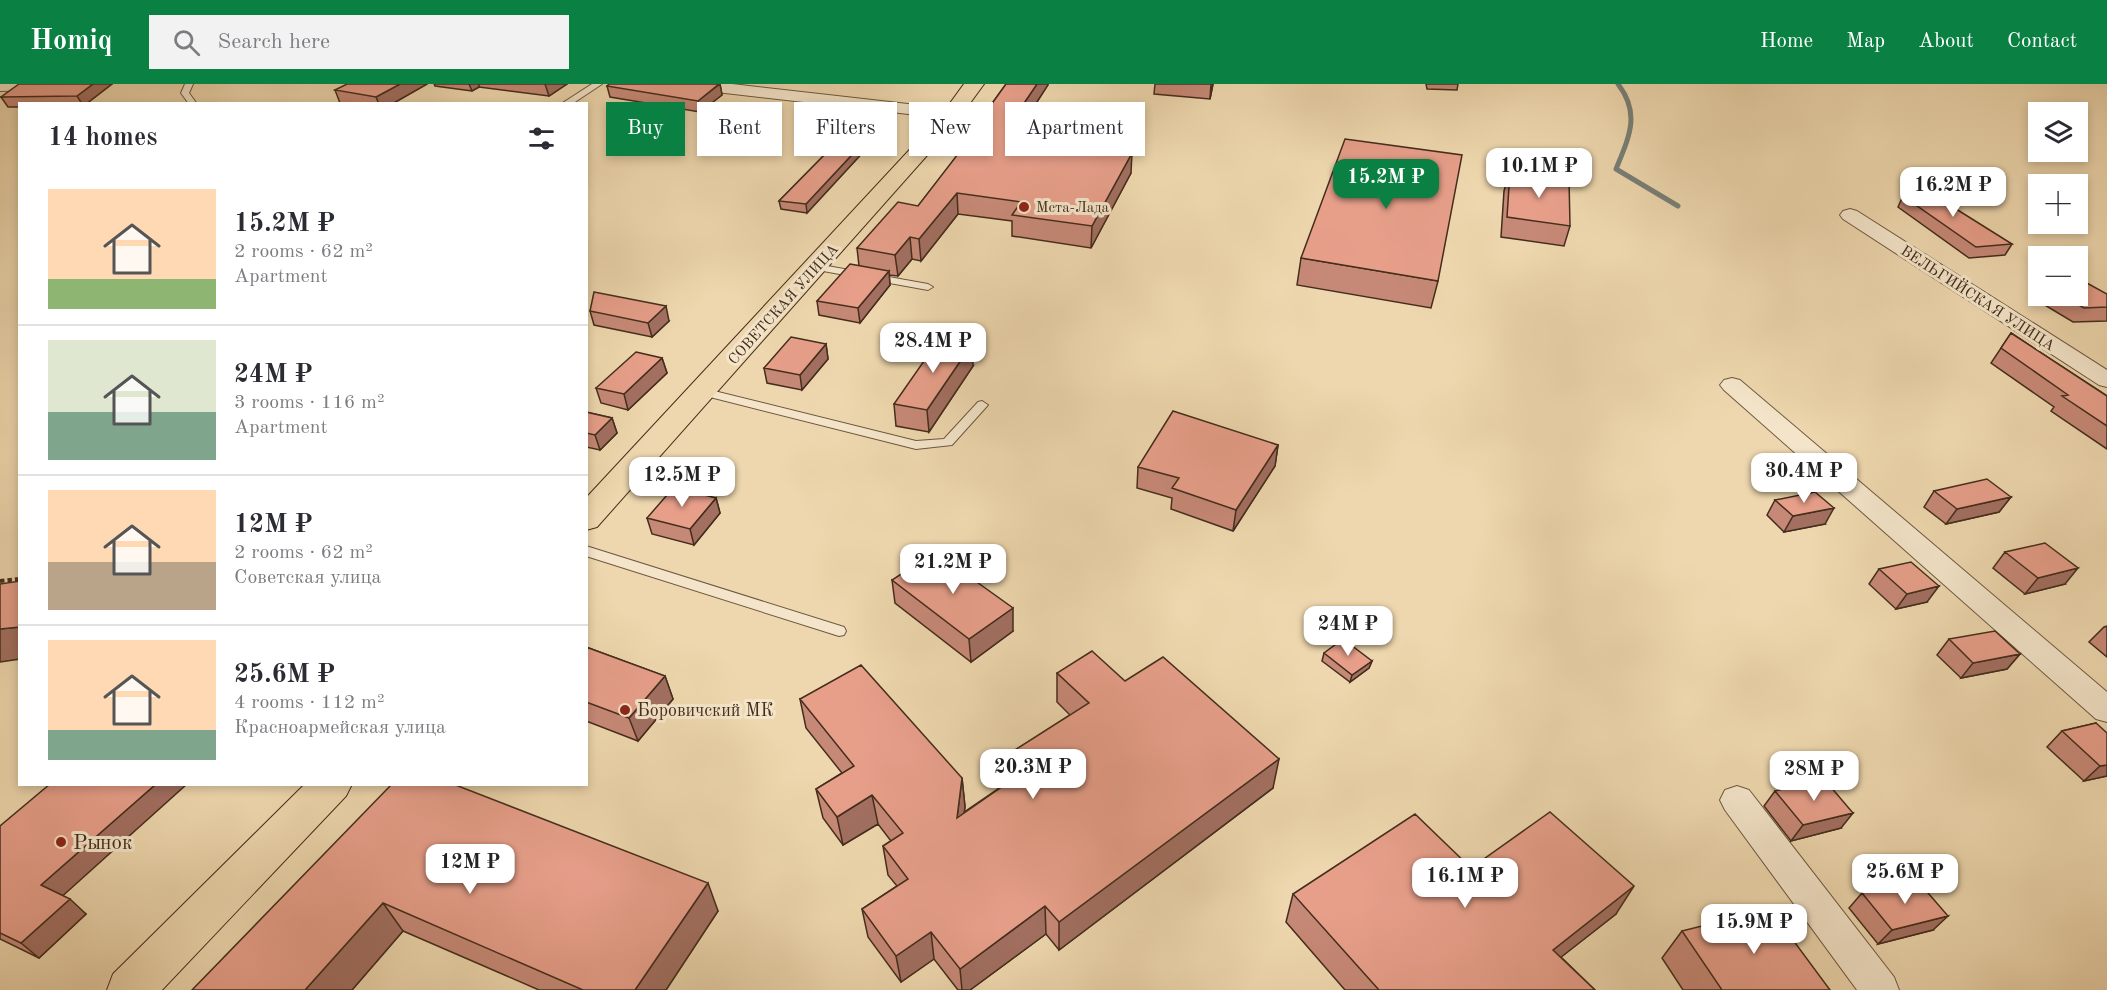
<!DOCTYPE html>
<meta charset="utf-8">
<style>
:root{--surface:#fff;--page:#f2f2f3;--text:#2b2b33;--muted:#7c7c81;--line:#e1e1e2;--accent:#0b8043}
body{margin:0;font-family:"Old Standard TT",serif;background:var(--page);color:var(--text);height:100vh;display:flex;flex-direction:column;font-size:22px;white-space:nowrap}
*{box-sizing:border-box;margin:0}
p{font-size:20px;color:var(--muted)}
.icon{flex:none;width:33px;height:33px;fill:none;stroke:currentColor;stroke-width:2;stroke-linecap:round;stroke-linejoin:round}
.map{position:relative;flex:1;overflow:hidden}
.panel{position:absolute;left:18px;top:18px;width:570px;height:684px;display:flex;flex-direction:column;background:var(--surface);border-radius:0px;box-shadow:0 3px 9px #0003}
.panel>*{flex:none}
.banner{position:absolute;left:606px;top:18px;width:570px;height:54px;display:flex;gap:12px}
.fabs{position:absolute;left:2028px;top:18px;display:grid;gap:12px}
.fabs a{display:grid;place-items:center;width:60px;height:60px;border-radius:0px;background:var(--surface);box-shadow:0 3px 9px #0003;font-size:30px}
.price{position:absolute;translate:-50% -51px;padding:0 14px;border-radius:12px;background:#fff;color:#222;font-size:20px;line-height:39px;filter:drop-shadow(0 2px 3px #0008)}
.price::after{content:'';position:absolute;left:50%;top:36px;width:18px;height:14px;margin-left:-9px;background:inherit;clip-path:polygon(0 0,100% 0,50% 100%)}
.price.on{background:var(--accent);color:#fff}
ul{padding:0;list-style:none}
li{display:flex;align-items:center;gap:18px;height:150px;padding:0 30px}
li+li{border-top:2px solid var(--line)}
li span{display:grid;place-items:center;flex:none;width:168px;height:120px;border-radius:0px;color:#555}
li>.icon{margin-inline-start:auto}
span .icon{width:72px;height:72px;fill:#fffc;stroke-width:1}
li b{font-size:26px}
h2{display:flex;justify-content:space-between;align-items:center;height:72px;padding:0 30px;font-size:26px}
.tag{padding:0 21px;border-radius:0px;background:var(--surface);box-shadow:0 3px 9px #0003;font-size:21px;line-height:54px}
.tag.on{background:var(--accent);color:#fff}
header{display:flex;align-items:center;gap:36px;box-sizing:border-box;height:84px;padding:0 30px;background:var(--accent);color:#fff}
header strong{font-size:28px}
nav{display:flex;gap:33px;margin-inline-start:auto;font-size:21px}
.search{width:420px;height:54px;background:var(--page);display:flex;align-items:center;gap:15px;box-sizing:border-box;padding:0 21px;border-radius:0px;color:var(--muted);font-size:22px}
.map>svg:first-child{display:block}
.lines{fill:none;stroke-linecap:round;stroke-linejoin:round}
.stream{stroke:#798078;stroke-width:5}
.lane-casing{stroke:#6e5840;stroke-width:2}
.street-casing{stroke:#6e5840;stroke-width:2}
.primary-casing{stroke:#442d1c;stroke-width:2}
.path{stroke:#442d1c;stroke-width:4;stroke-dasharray:4.5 3;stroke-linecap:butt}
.lane{fill:#f4e5ca;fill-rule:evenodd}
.street{fill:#f4e5ca;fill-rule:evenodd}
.primary{fill:#eed7ae;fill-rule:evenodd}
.wall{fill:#c78977;stroke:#442d1c;stroke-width:1.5}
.shaded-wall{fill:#a26f61;stroke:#442d1c;stroke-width:1.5}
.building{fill:#e79f8a;stroke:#442d1c;stroke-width:1.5}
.poi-dot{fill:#8f2418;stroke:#f4e5ca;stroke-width:2}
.labels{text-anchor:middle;stroke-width:6;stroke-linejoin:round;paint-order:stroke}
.far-poi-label{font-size:15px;fill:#442d1c;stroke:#f4e5ca;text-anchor:start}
.far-street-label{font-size:15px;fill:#442d1c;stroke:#f4e5ca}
.poi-label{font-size:18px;fill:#442d1c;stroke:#f4e5ca;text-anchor:start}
.near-poi-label{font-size:21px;fill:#442d1c;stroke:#f4e5ca;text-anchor:start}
</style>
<header>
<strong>Homiq</strong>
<div class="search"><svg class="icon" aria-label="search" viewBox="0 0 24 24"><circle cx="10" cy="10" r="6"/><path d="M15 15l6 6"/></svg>Search here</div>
<nav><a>Home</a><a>Map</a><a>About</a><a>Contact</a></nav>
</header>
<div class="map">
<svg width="2107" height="906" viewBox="0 0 2107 906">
<rect width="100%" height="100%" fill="#eed7ae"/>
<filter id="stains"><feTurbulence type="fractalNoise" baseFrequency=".00333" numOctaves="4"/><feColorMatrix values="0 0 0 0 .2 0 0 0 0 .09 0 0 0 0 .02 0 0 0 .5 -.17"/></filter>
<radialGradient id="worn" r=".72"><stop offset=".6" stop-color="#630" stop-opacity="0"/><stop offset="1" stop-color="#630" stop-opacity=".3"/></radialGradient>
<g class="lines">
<!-- stream -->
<path class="stream" d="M1618,0c23,30 11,53 -2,85l62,37"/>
<defs>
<path id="lane" d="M185,0h8l-4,9 8,11h-8l-8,-11z
M592,0h10l-30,20h-11z
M816,180l112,20 5,3 -5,3 -116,-21 -1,-2z
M702,304l214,53 28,-2 34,-37 4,-1 6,4 -36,40 -36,4 -218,-55 -2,-2 2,-2z
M586,462l258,81 2,4 -2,4 -5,1 -253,-80z"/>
<path id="street" d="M0,0h88l-8,5 -80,2z
M682,0h50l220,25 8,5 -8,5 -262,-30z
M1850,125l7,2 250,159v17l-8,-2 -256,-166 -3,-4 3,-4z
M1732,294l8,2 367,312v30l-11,-3 -372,-329 -4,-5 4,-5z
M1737,702l12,4 145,187 5,13h-42l-132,-180 -5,-10 5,-10z"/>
<path id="primary" d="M964,0h20l-30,41 -357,402 -11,3v-32l354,-381z
M305,700h47l-6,12 -184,194h-55l6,-16z"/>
</defs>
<!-- lane casing -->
<use href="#lane" class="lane-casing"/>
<!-- street casing -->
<use href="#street" class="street-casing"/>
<!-- primary casing -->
<use href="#primary" class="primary-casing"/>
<!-- path -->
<path class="path" d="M0,497l20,-2"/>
<!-- lane -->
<use href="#lane" class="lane"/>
<!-- street -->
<use href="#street" class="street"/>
<!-- primary -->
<use href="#primary" class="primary"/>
</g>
<!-- wall -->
<path class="wall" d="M112,0l-26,20h-66v3h-12l-7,-10z
M427,0l-35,20 -52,-1 -5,-13z
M434,0h133l-18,12 -70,-9 -7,4 -37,-5z
M720,0l2,11 -22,17 -90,-15 -3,-11z
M1006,0h42l-16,26h3v18l21,3v12l75,30 -40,75 -79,-12v-15l-54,-7 -37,47 -9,-2 -14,17 -9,-1 1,10 -30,38 -41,-8 -2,-14 42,-35 -2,-18 61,-42 47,-60v-5z
M1155,0h58l-3,15 -56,-5z
M1426,0h32l-1,6 -30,-1z
M890,39l-83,90 -26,-4 -2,-8 57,-58v-4z
M1510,87l60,55 -6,20 -63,-9 3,-46z
M1903,112l109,48 -7,11 -36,3 -71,-51z
M1301,174l137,23 -7,27 -134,-23z
M2107,210v27l-34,1 -35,-21 4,-5z
M590,227l79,10 -17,16 -58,-12z
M2011,249l96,63v53l-56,-38 3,-4 -63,-44z
M826,260l2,15 -26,31 -35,-7 -3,-15z
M662,274l5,15 -39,37 -27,-7 -5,-15z
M973,282l-44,66 -33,-6 -2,-22z
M586,328l26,6 5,15 -17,17 -14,-3z
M1278,361l-3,21 -42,65 -62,-22 1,-11 -35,-10 1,-21z
M1934,407l77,6 -12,15 -53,12 -22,-17z
M716,414l4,15 -26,32 -42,-11 -5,-16z
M1775,416l50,24 -41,8 -17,-17z
M2005,468l60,32 -40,10 -32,-26z
M1879,485l48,33 -31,7 -27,-25z
M892,496l121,51 -42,31 -76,-59z
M2107,542v31l-18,-15 15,-15z
M1949,555l71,15 -13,15 -46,9 -24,-23z
M586,563l79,29 8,23 -35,42 -52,-20z
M1324,569l48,8 -3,7 -19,14 -28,-21z
M1057,589l68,8 148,107 -214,162 -13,-16 -76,56h-12l-24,-31 -33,23 -33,-45 -6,-28 35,-23 -9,-11 -5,-29 8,-5 -13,-17 -35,21 -20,-27 -7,-29 26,-16 -36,-45 -6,-29 162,79 3,29 -1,5 44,-30 -1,-27 63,-40 -13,-13z
M2096,639l11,53 -23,5 -37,-34 15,-16z
M392,700l326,127 -52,79h-127l-136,-59 -51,59z
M1775,707l66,37 -50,13 -27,-35z
M0,742l63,70 23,18 -47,44 -39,-19z
M1471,784l145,46 -55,43 34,33h-250l-59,-68 7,-28z
M1862,809l71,37 -55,14 -29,-36z
M1682,847l148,59h-147l-21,-32z"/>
<!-- shaded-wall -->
<path class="shaded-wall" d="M93,0h19l-26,20h-4l-5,-8z
M400,0h27l-35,20h-13l-3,-7z
M469,0h10v3l-7,4z
M545,0h22l-18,12z
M720,0l2,11 -22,17 -2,-11z
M1037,0h11v1l-28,43v-19z
M1211,0h2l-3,15z
M1035,26v20l-12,-3z
M889,31l1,8 -83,90 -1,-9z
M1056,47v19l-7,-7z
M1132,69l-1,20 -40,75 1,-22z
M957,109l1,21 -37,47 -2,-22z
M910,153l2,22 -14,17 -3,-21z
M889,187l1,14 -30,38 -2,-15z
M666,222l3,15 -17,16 -4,-14z
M826,260l2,15 -26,31 -2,-15z
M972,260l1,22 -44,66 -2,-22z
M662,274l5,15 -39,37 -4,-16z
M612,334l5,15 -17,17 -5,-15z
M1278,361l-3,21 -42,65 3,-21z
M2011,413l-12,15 -53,12 11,-15z
M716,414l4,15 -26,32 -4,-16z
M1834,424l-9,16 -41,8 9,-16z
M2078,484l-13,16 -40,10 13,-16z
M1939,502l-12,16 -31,7 11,-15z
M1013,524v23l-42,31 -2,-23z
M20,543v32l-20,3v-33z
M2020,570l-13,15 -46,9 12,-15z
M1372,577l-3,7 -19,14 2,-7z
M665,592l8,23 -35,42 -9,-23z
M1279,675l-6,29 -214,162v-28z
M2107,681v11l-23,5 16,-15z
M962,694l3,29 -6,39 -2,-28z
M156,700h31l-129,116 -17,-15z
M872,711l6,29 -35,21 -6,-28z
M1853,729l-12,15 -50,13 12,-16z
M708,799l10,28 -52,79h-31z
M1634,802l-18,28 -79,62 16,-26z
M70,815l16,15 -47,44 -18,-15z
M383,819l20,28 -51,59h-47z
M1045,822l1,28 -76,56h-8l-2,-21z
M1948,832l-15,14 -55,14 14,-14z
M931,848l3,27 -33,23 -5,-26z"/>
<!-- building -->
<path class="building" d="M19,0h74l-16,12 -76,1z
M347,0h53l-24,13 -41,-7z
M609,0h110l-21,17 -91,-15z
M1006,0h31l-17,25 15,1 -12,17 33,4 -7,12 83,10 -40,73 -80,-11 9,-13 -64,-9 -38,46 -9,-2 -15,18 -38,-7 41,-46 20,4 50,-65h-3z
M873,23l7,7 9,1 -83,89 -27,-3 61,-62h-4l26,-27h5z
M1345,55l117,16 -24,126 -137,-23z
M1510,87l59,8 1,47 -63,-9z
M1913,98l99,62 -36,3 -73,-51z
M850,180l39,7 -31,37 -41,-7z
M2085,198l22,12v13l-23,1 -21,-12h15v-13z
M594,208l72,14 -18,17 -58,-12z
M2011,249l96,63v30l-45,-30 6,-1 -67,-47z
M791,253l35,7 -26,31 -36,-7z
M940,254l32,6 -45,66 -33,-6z
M636,268l26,6 -38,36 -28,-6z
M1173,327l105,34 -42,65 -64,-22 7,-10 -41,-11z
M586,328l26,6 -17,17 -9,-2z
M1987,395l24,18 -54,12 -23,-18z
M674,403l42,11 -26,31 -43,-11z
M1815,408l19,16 -41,8 -18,-16z
M2045,459l33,25 -40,10 -33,-26z
M935,468l78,56 -44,31 -77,-59z
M1911,478l28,24 -32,8 -28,-25z
M20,497v46l-20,2v-45z
M1995,547l25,23 -47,9 -24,-24z
M1343,555l29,22 -20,14 -28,-22z
M586,563l79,29 -36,42 -43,-16z
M1092,567l33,30 38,-24 116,102 -220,163 -14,-16 -85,63 -29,-37 -35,24 -34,-47 46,-30 -25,-33 20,-13 -31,-38 -35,22 -21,-28 38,-23 -54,-67 61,-34 101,113 -5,40 66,-46 -16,-17 82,-52 -32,-30z
M2096,639l11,10v32l-7,1 -38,-35z
M1824,695l29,34 -50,12 -28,-34z
M50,700h106l-115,101 29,14 -49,44 -21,-10v-107z
M392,700h61l255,99 -73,107h-52l-200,-87 -78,87h-113z
M1550,728l84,74 -81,64 42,40h-216l-86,-96 122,-80 56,54z
M1916,795l32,37 -56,14 -30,-37z
M1770,825l60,81h-108l-40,-59z"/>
<!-- markers -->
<g class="poi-dot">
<circle cx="1024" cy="123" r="6"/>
<circle cx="625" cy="626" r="6"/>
<circle cx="61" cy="758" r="6"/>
</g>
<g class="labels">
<!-- far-poi labels -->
<g class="far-poi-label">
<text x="1036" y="128">Мста-Лада</text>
</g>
<!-- far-street labels -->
<g class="far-street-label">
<text transform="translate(1978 214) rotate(33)" y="5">ВЕЛЬГИЙСКАЯ УЛИЦА</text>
<text transform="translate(783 220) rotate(-48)" y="5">СОВЕТСКАЯ УЛИЦА</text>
</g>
<!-- poi labels -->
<g class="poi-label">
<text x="637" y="632">Боровичский МК</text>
</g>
<!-- near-poi labels -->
<g class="near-poi-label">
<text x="73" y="765">Рынок</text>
</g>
</g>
<rect width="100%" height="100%" filter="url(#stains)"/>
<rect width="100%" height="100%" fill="url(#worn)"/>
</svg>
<div class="fabs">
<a><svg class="icon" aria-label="layers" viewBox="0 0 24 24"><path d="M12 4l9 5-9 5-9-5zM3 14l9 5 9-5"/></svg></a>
<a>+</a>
<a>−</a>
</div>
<b class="price" style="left:1539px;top:115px">10.1M ₽</b>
<b class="price on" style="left:1386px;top:126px">15.2M ₽</b>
<b class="price" style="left:1953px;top:134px">16.2M ₽</b>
<b class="price" style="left:933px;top:290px">28.4M ₽</b>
<b class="price" style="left:1804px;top:420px">30.4M ₽</b>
<b class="price" style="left:682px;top:424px">12.5M ₽</b>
<b class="price" style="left:953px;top:511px">21.2M ₽</b>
<b class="price" style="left:1348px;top:573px">24M ₽</b>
<b class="price" style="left:1033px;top:716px">20.3M ₽</b>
<b class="price" style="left:1814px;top:718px">28M ₽</b>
<b class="price" style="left:470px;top:811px">12M ₽</b>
<b class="price" style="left:1905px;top:821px">25.6M ₽</b>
<b class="price" style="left:1465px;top:825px">16.1M ₽</b>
<b class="price" style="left:1754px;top:871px">15.9M ₽</b>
<div class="banner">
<a class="tag on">Buy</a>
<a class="tag">Rent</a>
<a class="tag">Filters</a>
<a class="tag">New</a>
<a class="tag">Apartment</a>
</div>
<section class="panel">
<h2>14 homes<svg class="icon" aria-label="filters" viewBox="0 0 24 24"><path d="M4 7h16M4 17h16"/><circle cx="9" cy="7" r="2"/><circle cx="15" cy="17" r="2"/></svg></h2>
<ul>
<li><span style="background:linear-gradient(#ffd9b3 75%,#8fb573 0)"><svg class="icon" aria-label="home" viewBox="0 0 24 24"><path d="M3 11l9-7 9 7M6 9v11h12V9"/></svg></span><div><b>15.2M ₽</b><p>2 rooms · 62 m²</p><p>Apartment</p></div></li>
<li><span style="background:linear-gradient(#dfe7d0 60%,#7fa58c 0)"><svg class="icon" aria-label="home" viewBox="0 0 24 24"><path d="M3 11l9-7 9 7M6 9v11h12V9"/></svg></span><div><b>24M ₽</b><p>3 rooms · 116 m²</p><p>Apartment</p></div></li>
<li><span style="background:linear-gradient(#ffd9b3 60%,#b9a48a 0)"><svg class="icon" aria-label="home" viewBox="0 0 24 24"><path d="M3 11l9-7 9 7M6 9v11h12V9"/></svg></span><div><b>12M ₽</b><p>2 rooms · 62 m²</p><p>Советская улица</p></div></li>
<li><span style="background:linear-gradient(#ffd9b3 75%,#7fa58c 0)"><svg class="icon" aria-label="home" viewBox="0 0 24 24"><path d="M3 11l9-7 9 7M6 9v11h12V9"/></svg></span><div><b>25.6M ₽</b><p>4 rooms · 112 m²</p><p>Красноармейская улица</p></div></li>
</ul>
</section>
</div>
